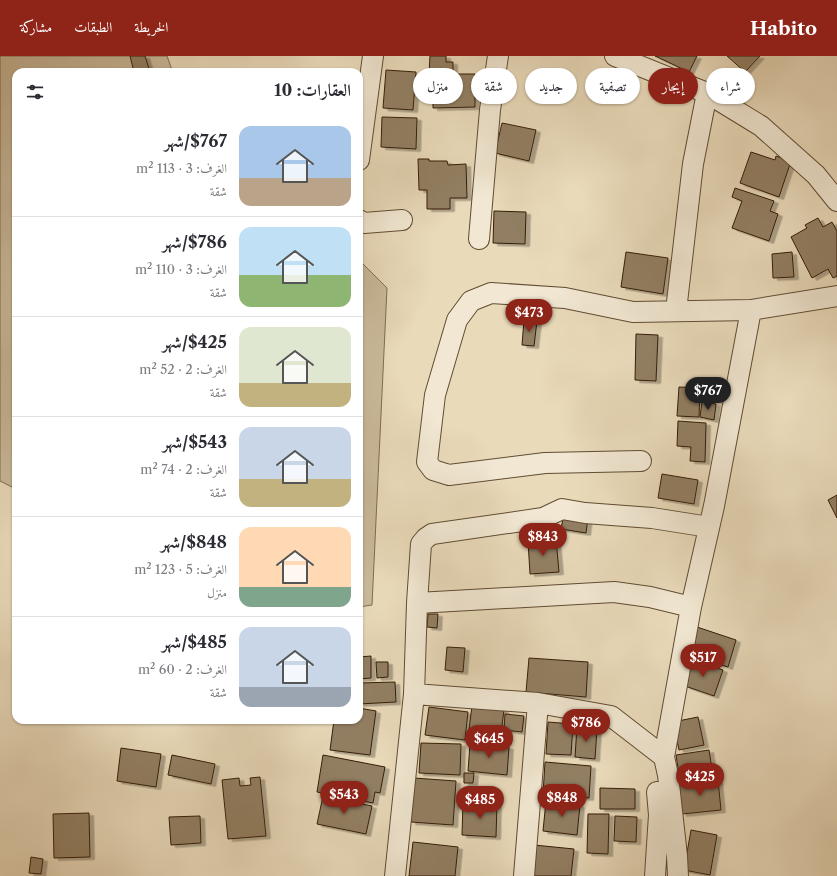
<!DOCTYPE html>
<html lang="ar">
<meta charset="utf-8">
<style>
:root{--surface:#fff;--page:#f7f7f7;--text:#2b2b33;--muted:#7c7c81;--line:#e1e1e2;--accent:#8f2418}
body{margin:0;font-family:"Libre Caslon Text",Amiri,serif;background:var(--page);color:var(--text);direction:rtl;height:100vh;display:flex;flex-direction:column;font-size:15px;white-space:nowrap}
*{box-sizing:border-box;margin:0}
p{font-size:13px;color:var(--muted)}
.icon{flex:none;width:22px;height:22px;fill:none;stroke:currentColor;stroke-width:2;stroke-linecap:round;stroke-linejoin:round}
.map{position:relative;flex:1;overflow:hidden;direction:ltr}
.sheet{position:absolute;left:12px;top:12px;width:351px;height:656px;display:flex;flex-direction:column;background:var(--surface);border-radius:12px;box-shadow:0 1px 3px #0004;direction:rtl}
.sheet>*{flex:none}
.guide{position:absolute;left:375px;top:12px;width:380px;height:36px;direction:rtl;display:flex;gap:8px}
.price{position:absolute;translate:-50% -34px;padding:0 9px;border-radius:14px;background:var(--accent);color:#fff;font-size:13px;line-height:26px;filter:drop-shadow(0 1px 2px #0008)}
.price::after{content:'';position:absolute;left:50%;top:24px;width:12px;height:9px;margin-left:-6px;background:inherit;clip-path:polygon(0 0,100% 0,50% 100%)}
.price.on{background:#222;color:#fff}
ul{padding:0;list-style:none}
li{display:flex;align-items:center;gap:12px;height:100px;padding:0 12px}
li+li{border-top:1px solid var(--line)}
li span{display:grid;place-items:center;flex:none;width:112px;height:80px;border-radius:12px;color:#555}
li>.icon{margin-inline-start:auto}
span .icon{width:48px;height:48px;fill:#fffc;stroke-width:1}
li b{font-size:17px}
h2{display:flex;justify-content:space-between;align-items:center;height:48px;padding:0 12px;font-size:17px}
.tag{padding:0 14px;border-radius:18px;background:var(--surface);box-shadow:0 1px 3px #0004;font-size:14px;line-height:36px}
.tag.on{background:var(--accent);color:#fff}
header{display:flex;align-items:center;gap:24px;box-sizing:border-box;height:56px;padding:0 20px;background:var(--accent);color:#fff}
header strong{font-size:19px}
nav{display:flex;gap:22px;margin-inline-start:auto;font-size:14px}
.map>svg:first-child{display:block}
.green{fill:#caba9b;stroke:#7f6c50}
.building{fill:#927f64;stroke:#341d06;filter:url(#shadow)}
.lines{fill:none;stroke-linecap:round;stroke-linejoin:round}
.minor-casing{stroke:#614c33;stroke-width:22}
.minor{stroke:#f1e7d2;stroke-width:20}
</style>
<header>
<strong>Habito</strong>
<nav><a>الخريطة</a><a>الطبقات</a><a>مشاركة</a></nav>
</header>
<div class="map">
<svg width="837" height="820" viewBox="0 0 837 820">
<defs>
<filter id="shadow"><feDropShadow dx="4.5" dy="2.5" stdDeviation="0" flood-color="#0004"/></filter>
</defs>
<rect width="100%" height="100%" fill="#e9daba"/>
<filter id="stains"><feTurbulence type="fractalNoise" baseFrequency=".005" numOctaves="4"/><feColorMatrix values="0 0 0 0 .2 0 0 0 0 .09 0 0 0 0 .02 0 0 0 .5 -.17"/></filter>
<radialGradient id="worn" r=".72"><stop offset=".6" stop-color="#630" stop-opacity="0"/><stop offset="1" stop-color="#630" stop-opacity=".3"/></radialGradient>
<!-- green -->
<path class="green" d="M0,0h167l5,14 1,2h-157v417l-16,-8z
M359,204l28,28 -15,317 -13,2z"/>
<!-- building -->
<path class="building" d="M130,0h15l5,16h-16z
M430,0h16v6h7v12l-24,-1z
M655,0h42l-8,16z
M727,0h33l-15,16z
M386,14l30,2 -3,38 -30,-2z
M433,18h42v33l-42,1z
M382,61l35,1 -1,31 -35,-2z
M502,67l34,7 -7,31 -34,-8z
M751,96l24,8 1,-4 15,5 -12,36 -39,-14z
M418,103h11v2h18l1,4 18,-1 1,34h-17v11h-23v-19h-8z
M735,132l39,13 -4,10 8,3 -9,27 -37,-13 10,-27 -10,-4z
M494,155l32,1 -1,32 -32,-1z
M818,162l5,9 9,-5 5,9v45l-4,2 -5,-9 -16,9 -21,-41 16,-9 -2,-3z
M626,196l42,6 -5,36 -42,-7z
M792,196l2,25 -21,1 -1,-24z
M524,264l13,1 -3,25 -12,-1z
M636,278l22,1 -2,46 -21,-1z
M679,331l21,1 -1,29 -22,-1z
M702,346l14,2 -2,16 -14,-3z
M678,365l28,2 -1,39 -15,-1 1,-14 -14,-1z
M662,418l36,6 -4,24 -36,-6z
M837,439v23l-9,-18z
M564,457l24,5 -2,15 -25,-4z
M556,483l3,33 -29,2 -2,-33z
M428,558h10l-1,14 -10,-1z
M691,569l45,15 -8,27 -41,-13z
M447,591l18,1 -2,24 -18,-2z
M371,600v22l-12,1v-22z
M529,602l59,4 -2,35 -60,-5z
M689,604l14,5v-2l20,7 -9,26 -29,-10z
M376,606h12v15l-11,1z
M395,626l1,20 -37,2v-21z
M472,650l32,4 -4,31 -32,-4z
M429,651l39,5 -3,28 -40,-5z
M359,652l17,3 -6,44 -40,-5 4,-30h25z
M505,658l19,2 -2,16 -18,-2z
M698,661l6,28 -25,5 -6,-28z
M548,666l25,2 -2,31 -25,-1z
M577,671l20,2 -2,30 -20,-2z
M421,687l40,1 -1,31 -41,-2z
M470,688l39,3 -2,28 -39,-4z
M121,692l40,6 -5,33 -39,-6z
M709,694l4,25 -33,6 -4,-26z
M172,699l43,9 -4,20 -43,-9z
M323,699l62,12 -5,26 -5,-1 -2,11 -56,-11z
M545,706l46,4 -2,32 -46,-4z
M464,717h10l-1,10h-9z
M260,721l6,59 -38,3 -6,-59 17,-2 1,8 11,-1 -1,-7z
M414,722l42,3 -3,44 -42,-3z
M718,724l3,30 -39,4 -3,-30z
M600,732l35,1v20h-35z
M323,740l49,10 -6,28 -49,-10z
M546,745l34,4 -3,30 -34,-4z
M463,746l34,2 -1,33 -34,-2z
M89,757l1,44 -36,1 -1,-44z
M588,758h21l-1,40 -21,-1z
M200,760l1,27 -30,2 -2,-28z
M615,760l22,1 -1,25 -22,-1z
M691,774l26,5 -7,40 -26,-5z
M413,786l45,5 -3,29h-46z
M534,789l40,4 -3,27h-40z
M31,801l12,2 -2,15 -12,-1z"/>
<g class="lines">
<defs>
<path id="minor" d="M615,0l92,37 54,33 55,49 21,26
M359,104l14,-104
M359,164l5,3 38,-3
M479,183l11,-129 8,-54
M676,255l17,-147 14,-71
M641,405l-96,2 -96,12 -16,-5 -6,-8 8,-67 22,-75 14,-19 20,-8 74,5 68,14 118,-2 86,-14
M417,547l197,-11 36,5 41,10
M414,638l124,9 73,13 53,41 4,18 9,81 1,20
M664,701l27,-150 23,-101 37,-196
M395,820l19,-182 3,-91 4,-59 5,-6 6,-4 111,-16 19,-9 23,4 67,5 57,9
M524,820l14,-173
M655,820l4,-61 -2,-23"/>
</defs>
<!-- minor casing -->
<use href="#minor" class="minor-casing"/>
<!-- minor -->
<use href="#minor" class="minor"/>
</g>
<rect width="100%" height="100%" filter="url(#stains)"/>
<rect width="100%" height="100%" fill="url(#worn)"/>
</svg>
<b class="price" style="left:529px;top:277px">$473</b>
<b class="price on" style="left:708px;top:355px">$767</b>
<b class="price" style="left:543px;top:501px">$843</b>
<b class="price" style="left:703px;top:622px">$517</b>
<b class="price" style="left:586px;top:687px">$786</b>
<b class="price" style="left:489px;top:703px">$645</b>
<b class="price" style="left:700px;top:741px">$425</b>
<b class="price" style="left:344px;top:759px">$543</b>
<b class="price" style="left:562px;top:762px">$848</b>
<b class="price" style="left:480px;top:764px">$485</b>
<div class="guide">
<a class="tag">شراء</a>
<a class="tag on">إيجار</a>
<a class="tag">تصفية</a>
<a class="tag">جديد</a>
<a class="tag">شقة</a>
<a class="tag">منزل</a>
</div>
<section class="sheet">
<h2>العقارات: 10<svg class="icon" aria-label="filters" viewBox="0 0 24 24"><path d="M4 7h16M4 17h16"/><circle cx="9" cy="7" r="2"/><circle cx="15" cy="17" r="2"/></svg></h2>
<ul>
<li><span style="background:linear-gradient(#a9c7e8 65%,#b9a48a 0)"><svg class="icon" aria-label="home" viewBox="0 0 24 24"><path d="M3 11l9-7 9 7M6 9v11h12V9"/></svg></span><div><b>$767/شهر</b><p>الغرف: 3 · 113 m²</p><p>شقة</p></div></li>
<li><span style="background:linear-gradient(#bfe0f5 60%,#8fb573 0)"><svg class="icon" aria-label="home" viewBox="0 0 24 24"><path d="M3 11l9-7 9 7M6 9v11h12V9"/></svg></span><div><b>$786/شهر</b><p>الغرف: 3 · 110 m²</p><p>شقة</p></div></li>
<li><span style="background:linear-gradient(#dfe7d0 70%,#c2b280 0)"><svg class="icon" aria-label="home" viewBox="0 0 24 24"><path d="M3 11l9-7 9 7M6 9v11h12V9"/></svg></span><div><b>$425/شهر</b><p>الغرف: 2 · 52 m²</p><p>شقة</p></div></li>
<li><span style="background:linear-gradient(#c9d6e8 65%,#c2b280 0)"><svg class="icon" aria-label="home" viewBox="0 0 24 24"><path d="M3 11l9-7 9 7M6 9v11h12V9"/></svg></span><div><b>$543/شهر</b><p>الغرف: 2 · 74 m²</p><p>شقة</p></div></li>
<li><span style="background:linear-gradient(#ffd9b3 75%,#7fa58c 0)"><svg class="icon" aria-label="home" viewBox="0 0 24 24"><path d="M3 11l9-7 9 7M6 9v11h12V9"/></svg></span><div><b>$848/شهر</b><p>الغرف: 5 · 123 m²</p><p>منزل</p></div></li>
<li><span style="background:linear-gradient(#c9d6e8 75%,#9aa5b1 0)"><svg class="icon" aria-label="home" viewBox="0 0 24 24"><path d="M3 11l9-7 9 7M6 9v11h12V9"/></svg></span><div><b>$485/شهر</b><p>الغرف: 2 · 60 m²</p><p>شقة</p></div></li>
</ul>
</section>
</div>
